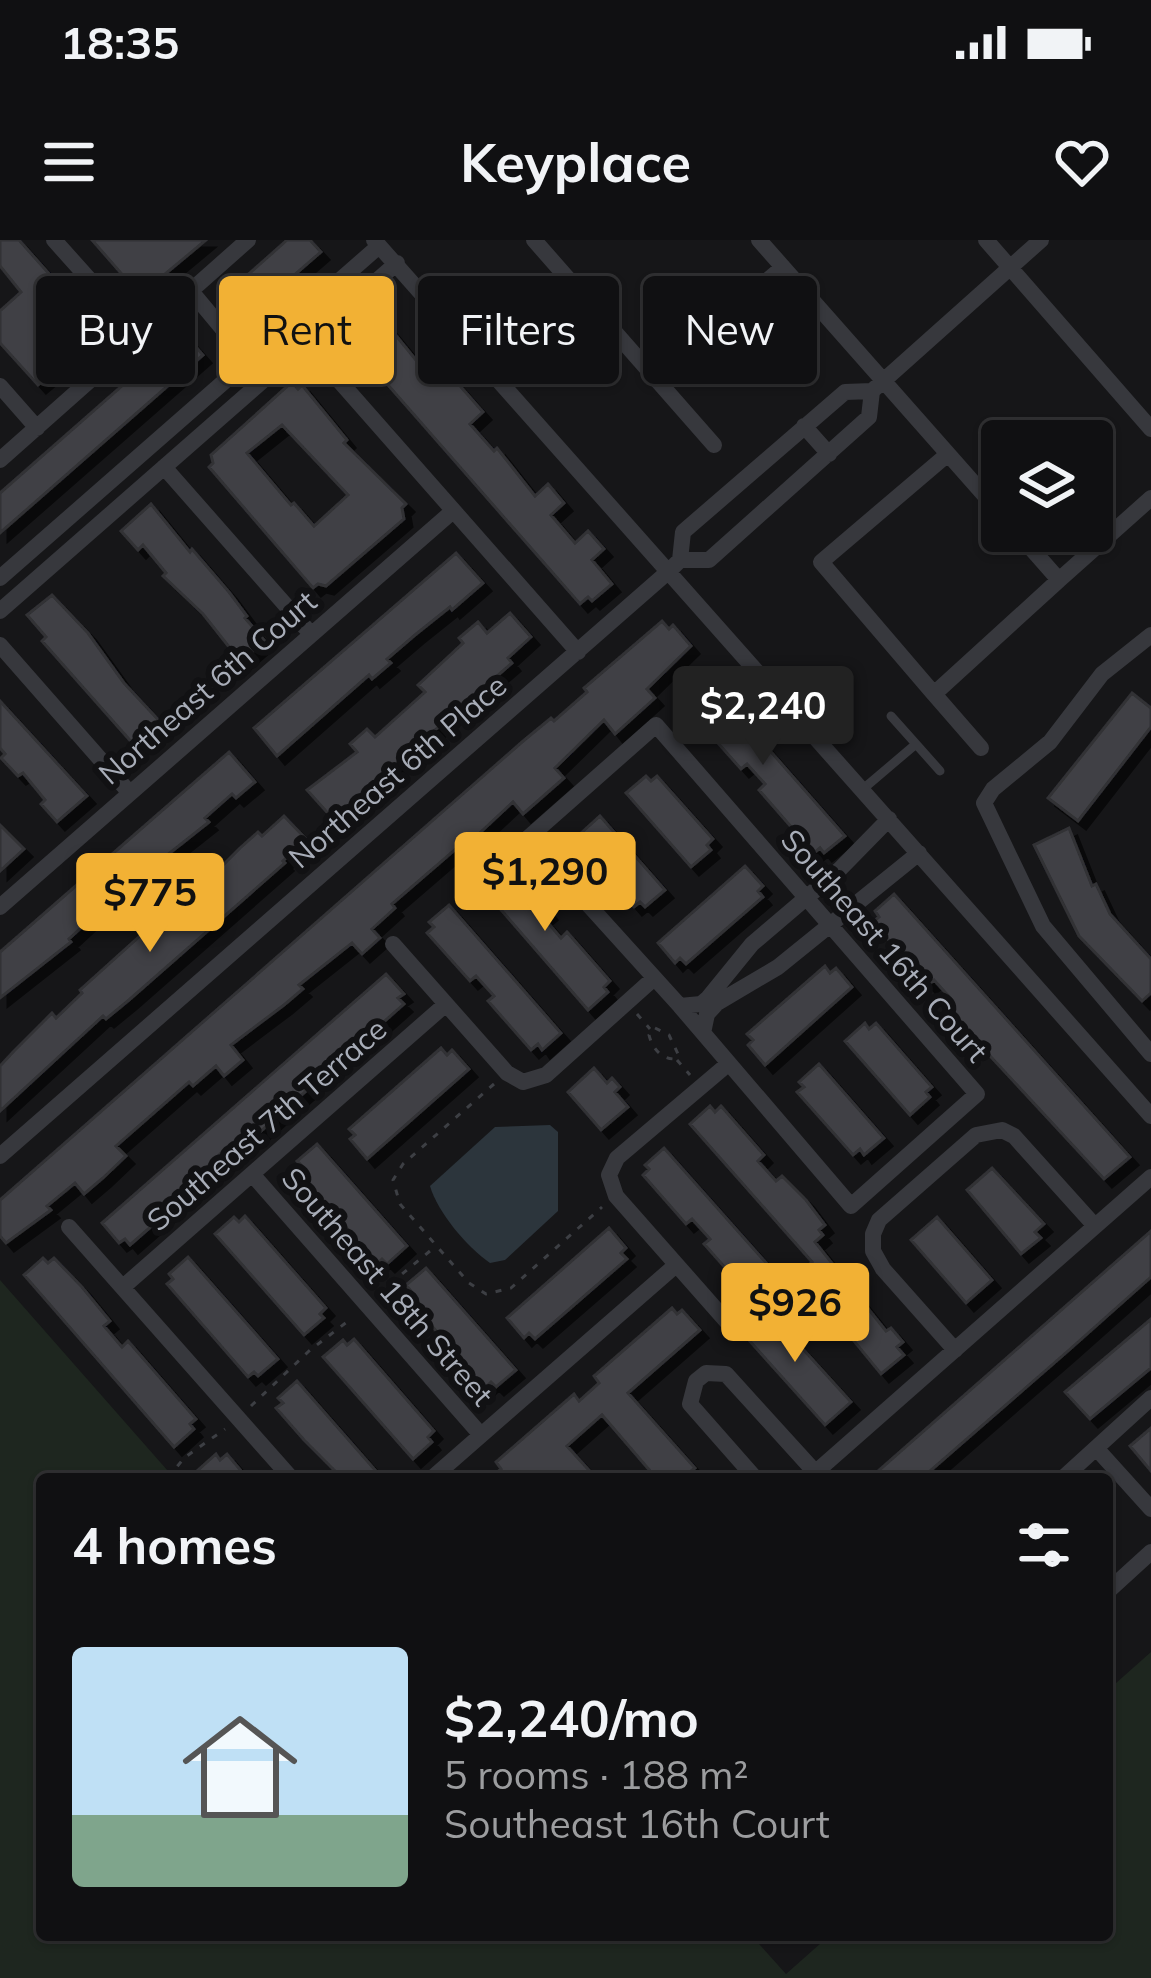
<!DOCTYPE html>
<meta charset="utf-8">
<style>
:root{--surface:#101012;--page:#1e1e20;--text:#f1f3f6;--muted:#9c9d9f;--line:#303032;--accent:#f2b134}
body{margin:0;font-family:Mulish,sans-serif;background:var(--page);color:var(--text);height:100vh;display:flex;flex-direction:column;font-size:45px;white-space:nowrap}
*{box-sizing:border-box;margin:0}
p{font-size:39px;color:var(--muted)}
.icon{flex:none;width:66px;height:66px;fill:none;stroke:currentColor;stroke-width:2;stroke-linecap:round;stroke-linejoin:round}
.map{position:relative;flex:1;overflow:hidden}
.details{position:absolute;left:36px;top:1233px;width:1077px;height:468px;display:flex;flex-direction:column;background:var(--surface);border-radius:12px;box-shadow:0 3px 9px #0004,0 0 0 3px var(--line)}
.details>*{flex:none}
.top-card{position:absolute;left:36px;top:36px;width:1080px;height:108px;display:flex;gap:24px}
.fabs{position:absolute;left:981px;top:180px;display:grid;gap:24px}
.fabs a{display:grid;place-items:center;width:132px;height:132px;border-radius:12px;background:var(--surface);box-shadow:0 3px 9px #0004,0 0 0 3px var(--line);font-size:60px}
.price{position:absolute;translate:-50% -102px;padding:0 27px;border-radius:12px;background:var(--accent);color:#111;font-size:39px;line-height:78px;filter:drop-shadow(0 3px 6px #0008)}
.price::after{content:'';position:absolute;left:50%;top:72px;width:36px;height:27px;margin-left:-18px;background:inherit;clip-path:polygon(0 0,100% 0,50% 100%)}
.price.on{background:#222;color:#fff}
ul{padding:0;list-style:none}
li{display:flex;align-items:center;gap:36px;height:300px;padding:0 36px}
li span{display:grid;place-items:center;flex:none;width:336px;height:240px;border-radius:12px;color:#555}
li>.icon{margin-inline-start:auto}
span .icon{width:144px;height:144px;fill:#fffc;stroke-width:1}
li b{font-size:51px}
h2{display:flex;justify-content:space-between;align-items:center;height:144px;padding:0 36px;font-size:51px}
.pill{padding:0 42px;border-radius:12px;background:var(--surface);box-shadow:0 3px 9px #0004,0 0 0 3px var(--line);font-size:42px;line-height:108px}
.pill.on{background:var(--accent);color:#111}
.status{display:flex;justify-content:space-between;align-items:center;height:84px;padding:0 60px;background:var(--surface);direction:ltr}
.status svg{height:33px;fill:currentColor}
header{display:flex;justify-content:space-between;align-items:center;height:156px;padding:0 36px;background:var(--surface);font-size:54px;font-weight:700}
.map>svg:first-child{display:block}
.green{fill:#1e261f}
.water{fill:#2c353c}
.building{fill:#404145;stroke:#303034;stroke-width:3;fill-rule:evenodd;filter:url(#shadow)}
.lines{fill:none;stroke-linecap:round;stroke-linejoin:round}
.path{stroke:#3d3f44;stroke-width:3;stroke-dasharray:6 9;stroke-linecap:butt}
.service{stroke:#37383d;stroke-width:9}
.minor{stroke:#37383d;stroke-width:16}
.labels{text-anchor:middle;stroke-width:12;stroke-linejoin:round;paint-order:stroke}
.street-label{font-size:30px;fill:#a8adb8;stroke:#111113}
</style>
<div class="status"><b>18:35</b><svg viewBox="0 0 49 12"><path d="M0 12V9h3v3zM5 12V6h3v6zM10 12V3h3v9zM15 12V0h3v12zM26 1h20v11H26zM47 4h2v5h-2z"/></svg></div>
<header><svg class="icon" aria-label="menu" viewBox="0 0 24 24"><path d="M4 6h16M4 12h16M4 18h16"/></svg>Keyplace<svg class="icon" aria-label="heart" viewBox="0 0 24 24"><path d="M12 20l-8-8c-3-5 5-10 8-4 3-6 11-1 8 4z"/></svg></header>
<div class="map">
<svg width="1151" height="1738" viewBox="0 0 1151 1738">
<defs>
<filter id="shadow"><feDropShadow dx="8" dy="8" stdDeviation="0" flood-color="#0009"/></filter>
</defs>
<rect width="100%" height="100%" fill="#161618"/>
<!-- green -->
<path class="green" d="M0,1040l175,199h-133v456h709l35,39 44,-39h277v-244l44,-39v326h-1151z"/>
<!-- water -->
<path class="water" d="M550,885l8,7v79l-53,49 -15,3c-23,-16 -52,-50 -60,-77l65,-59z"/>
<!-- building -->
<path class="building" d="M0,0h19l82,92 -63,53 -38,-42v-32l21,-19 -21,-26z
M92,0h114l-66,55z
M287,0h23l11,12 -68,59 -20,-23z
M376,71l58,71 13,-11 36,41 -13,12 24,27 3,-3 38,48 13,-12 16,19 -13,12 24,28 13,-12 16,18 -12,11 20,24 -20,17 -4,-4 -8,7 -228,-260 -4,-8z
M183,92l20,23 -203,178v-40z
M292,142l6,7 4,-4 45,55 -3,3 62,61 -4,4 2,11 -78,67 -8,-2 -5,4 -104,-121 4,-4 -2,-8zM282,185l66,70 -34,31 -20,-23 -3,2 -44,-52z
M151,264l39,48 2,-3 37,43 18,24 -2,2 20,23 -24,21 -38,-48 -40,-38 3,-3 -23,-28 -5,5 -17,-19z
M456,313l27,30 -31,27 -2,-3 -35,28 -28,24 4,4 -19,16 -3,-4 -92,81 -23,-28z
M52,355l36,38 36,50 41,44 -15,13 -4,-4 -11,10 -93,-105 4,-4 -19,-22z
M510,373l21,24 -23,21 4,5 -179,156 -26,-29 50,-38 -7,-8 17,-15 8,8 50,-45 -7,-7 45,-42 -4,-5 19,-16 9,11z
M662,381l7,8 4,-4 18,21 -44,43 8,9 -40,36 -11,-14 -49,48 9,10 -41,36 -10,-12 -45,42 -3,-3 -73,63 3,4 -23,21 8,9 -18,16 -10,-11 -53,42 4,4 -19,16 -53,40 12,15 -19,16 -8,-10 -23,20 -4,-4 -73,64 10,10 -23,22 -19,16 -9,-11 -28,23 4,4 -45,33 -6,-7v-36l522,-458 29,-24 3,3 33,-29 -3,-4z
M707,439l138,157 -21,17 -4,-5 -6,5 -8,-9 -47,-54 6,-6 -18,-20 -6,5 -56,-63 6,-5 -4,-5z
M1132,453l19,15v19l-73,94 -30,-23z
M0,461l87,95 -30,26 -16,-18 4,-4 -22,-27 -5,3 -17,-18 4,-4 -5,-6z
M229,512l26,30 -19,16 -4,-4 -27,24 4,4 -72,57 3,3 -18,17 -27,16 -26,24 2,3 -71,56v-46z
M646,536l5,5 6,-5 56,63 -6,6 4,5 -20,17 -65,-74z
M284,576l22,23 -23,22 2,2 -156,137 -23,19 -3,-3 -103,95v-45l13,-14 39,-39 4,5 26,-25 -2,-3 91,-82 19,-16 3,3 47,-47 18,-16 4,4z
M600,576l65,74 -20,17 -5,-5 -6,5 -55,-63 6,-5 -5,-5z
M0,585l24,24 -24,22z
M1069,588l23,58 4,-2 14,30 41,45v34l-9,8 -63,-65 -45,-91z
M496,623l4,5 7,-5 42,49 -6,5 18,21 6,-6 43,49 -6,6 4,5 -20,18 -112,-129z
M745,626l18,20 -5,5 5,6 -77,67 -6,-6 -5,5 -17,-20z
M894,654l236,263 -26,22 -138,-149 -20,-24 6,-6 -18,-20 -6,5 -55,-63 6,-5 -4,-6z
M449,665l112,128 -19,17 -4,-6 -7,6 -43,-49 6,-5 -18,-20 -6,5 -43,-48 7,-6 -5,-5z
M825,726l5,7 6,-5 16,19 -87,78 -17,-20 5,-5 -6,-6z
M386,734l18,20 -6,4 6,6 -78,69 -5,-6 -20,18 5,6 -54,48 -24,19 -6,-6 -19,19 5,6 -78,68 -5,-6 -6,4 -17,-20z
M865,783l4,6 7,-6 56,64 -6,5 4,5 -20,18 -65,-74z
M441,808l6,7 5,-5 17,19 -102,90 -17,-20 5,-4 -6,-6z
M819,824l65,74 -20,17 -4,-6 -7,6 -56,-63 7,-5 -5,-5z
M594,828l13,15 5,-5 8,9 -5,5 13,15 -27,23 -33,-38z
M710,866l5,6 6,-6 43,49 -6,6 18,20 6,-5 24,24 19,25 -6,5 4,5 -8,7 71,89 5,-3 12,14 -6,5 7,8 -23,19 -82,-100 13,-12 -122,-138z
M317,904l90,102 -20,18 -5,-5 -5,5 -10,-8 -24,-33 -48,-51 7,-6 -5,-5z
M664,908l113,127 -25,23 -48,-54 6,-5 -18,-20 -6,5 -43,-49 6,-6 -4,-4z
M992,928l52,56 -9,8 6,6 -20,16 -54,-64z
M245,976l81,92 -6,6 4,4 -20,17 -89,-101 19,-17 5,5z
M937,977l55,63 -26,23 -55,-63z
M609,988l17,20 -5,5 6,6 -92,80 -6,-6 -5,5 -17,-20z
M1151,991v46l-83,74 -147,128h-52z
M188,1017l90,102 -20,17 -4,-4 -6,5 -81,-93 6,-5 -4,-5z
M43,1018l5,5 6,-5 28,29 28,34 -6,5 18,21 6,-6 68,78 -6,5 4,5 -20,18 -150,-172z
M426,1028l90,102 -20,17 -5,-5 -6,6 -10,-8 -24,-33 -47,-51 6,-6 -4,-5z
M763,1065l88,97 -26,23 -86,-96z
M672,1068l5,6 5,-4 18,20 -72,63 67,75 -14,11h-24l-55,-64 -35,31 30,33h-108l12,-10 -5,-7 78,-68 5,7 20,-18 -5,-7z
M1151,1079v49l-61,51 -25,-27z
M354,1099l80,92 -6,6 4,5 -19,17 -90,-102 20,-17 4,5z
M297,1141l86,98h-40l-39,-39 -28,-32 7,-5 -5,-5z
M1151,1188v43l-21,-25z
M216,1214l4,6 7,-6 21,25h-46l-6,-7z"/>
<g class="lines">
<!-- path -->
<path class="path" d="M637,774l13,15
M655,788l14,7 9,19 -3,5c-14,0 -23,-11 -26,-24z
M677,820l13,15
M494,844l-91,80 -10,16 7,24 69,79 17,11 25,-6 91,-81
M379,1053l57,-47
M251,1166l58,-55 43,-33
M168,1238l16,-20 41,-29"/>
<!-- service -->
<path class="service" d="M916,504l24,27
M863,549l53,-45 -25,-28"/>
<!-- minor -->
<path class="minor" d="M54,0l86,96
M374,0l777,876
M534,0l180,205
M759,0l243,275
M986,0l165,189
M191,51l65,78
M306,103l272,309
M654,137l129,-110
M0,146l37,42
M804,186l25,28
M948,214l-127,108 113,132 125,-114
M0,220l248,-220
M164,227l147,167
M1016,291l43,49 92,-82
M680,320h29l160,-143 3,-26
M0,338l379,-332
M0,371l397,-348
M1151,395l-49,39 -52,68 -57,47 -9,14 59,123 108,128
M0,405l129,147
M934,454l47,54
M656,485l321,369 -126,112 -171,-200 -152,-168z
M0,667l453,-396
M393,704l114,129 16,9 23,-7 107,-96
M680,766l21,-2 7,-6 44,-54 88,-75 49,-50
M703,793l4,-19 10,-11 61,-36 141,-114
M728,824l-111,94 -8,17 7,21 112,127
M0,916l669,-585 11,-11 3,-28 162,-140 27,-1 169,-151
M252,934l229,261
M69,987l223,252
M123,1047l323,-283
M955,1110l-72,-81 -10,-18v-17l6,-14 97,-85 26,-5 12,6 81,90
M1096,1208l55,61
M431,1239l245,-214
M756,1239l-66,-75 6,-23 10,-8 20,1 89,98
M808,1239l343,-302
M1062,1239l89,-81
M1107,1352l44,-40"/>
</g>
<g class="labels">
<!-- street labels -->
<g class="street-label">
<text transform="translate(208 448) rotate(-41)" y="10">Northeast 6th Court</text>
<text transform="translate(398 532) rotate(-41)" y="10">Northeast 6th Place</text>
<text transform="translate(884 706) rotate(49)" y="10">Southeast 16th Court</text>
<text transform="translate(267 885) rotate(-41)" y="10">Southeast 7th Terrace</text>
<text transform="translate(387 1047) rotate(49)" y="10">Southeast 18th Street</text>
</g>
</g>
</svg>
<div class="fabs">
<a><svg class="icon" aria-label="layers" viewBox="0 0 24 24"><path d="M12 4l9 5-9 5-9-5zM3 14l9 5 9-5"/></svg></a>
</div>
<b class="price on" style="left:763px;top:528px">$2,240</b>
<b class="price" style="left:545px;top:694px">$1,290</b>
<b class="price" style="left:150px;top:715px">$775</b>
<b class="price" style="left:795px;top:1125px">$926</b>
<div class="top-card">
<a class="pill">Buy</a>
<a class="pill on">Rent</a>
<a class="pill">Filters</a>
<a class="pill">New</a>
</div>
<section class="details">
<h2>4 homes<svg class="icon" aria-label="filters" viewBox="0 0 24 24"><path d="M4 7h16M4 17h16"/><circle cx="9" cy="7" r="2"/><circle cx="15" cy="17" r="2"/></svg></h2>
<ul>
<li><span style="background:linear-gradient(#bfe0f5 70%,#7fa58c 0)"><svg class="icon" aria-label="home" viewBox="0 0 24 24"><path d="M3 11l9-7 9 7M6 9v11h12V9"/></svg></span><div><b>$2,240/mo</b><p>5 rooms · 188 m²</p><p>Southeast 16th Court</p></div></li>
</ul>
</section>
</div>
